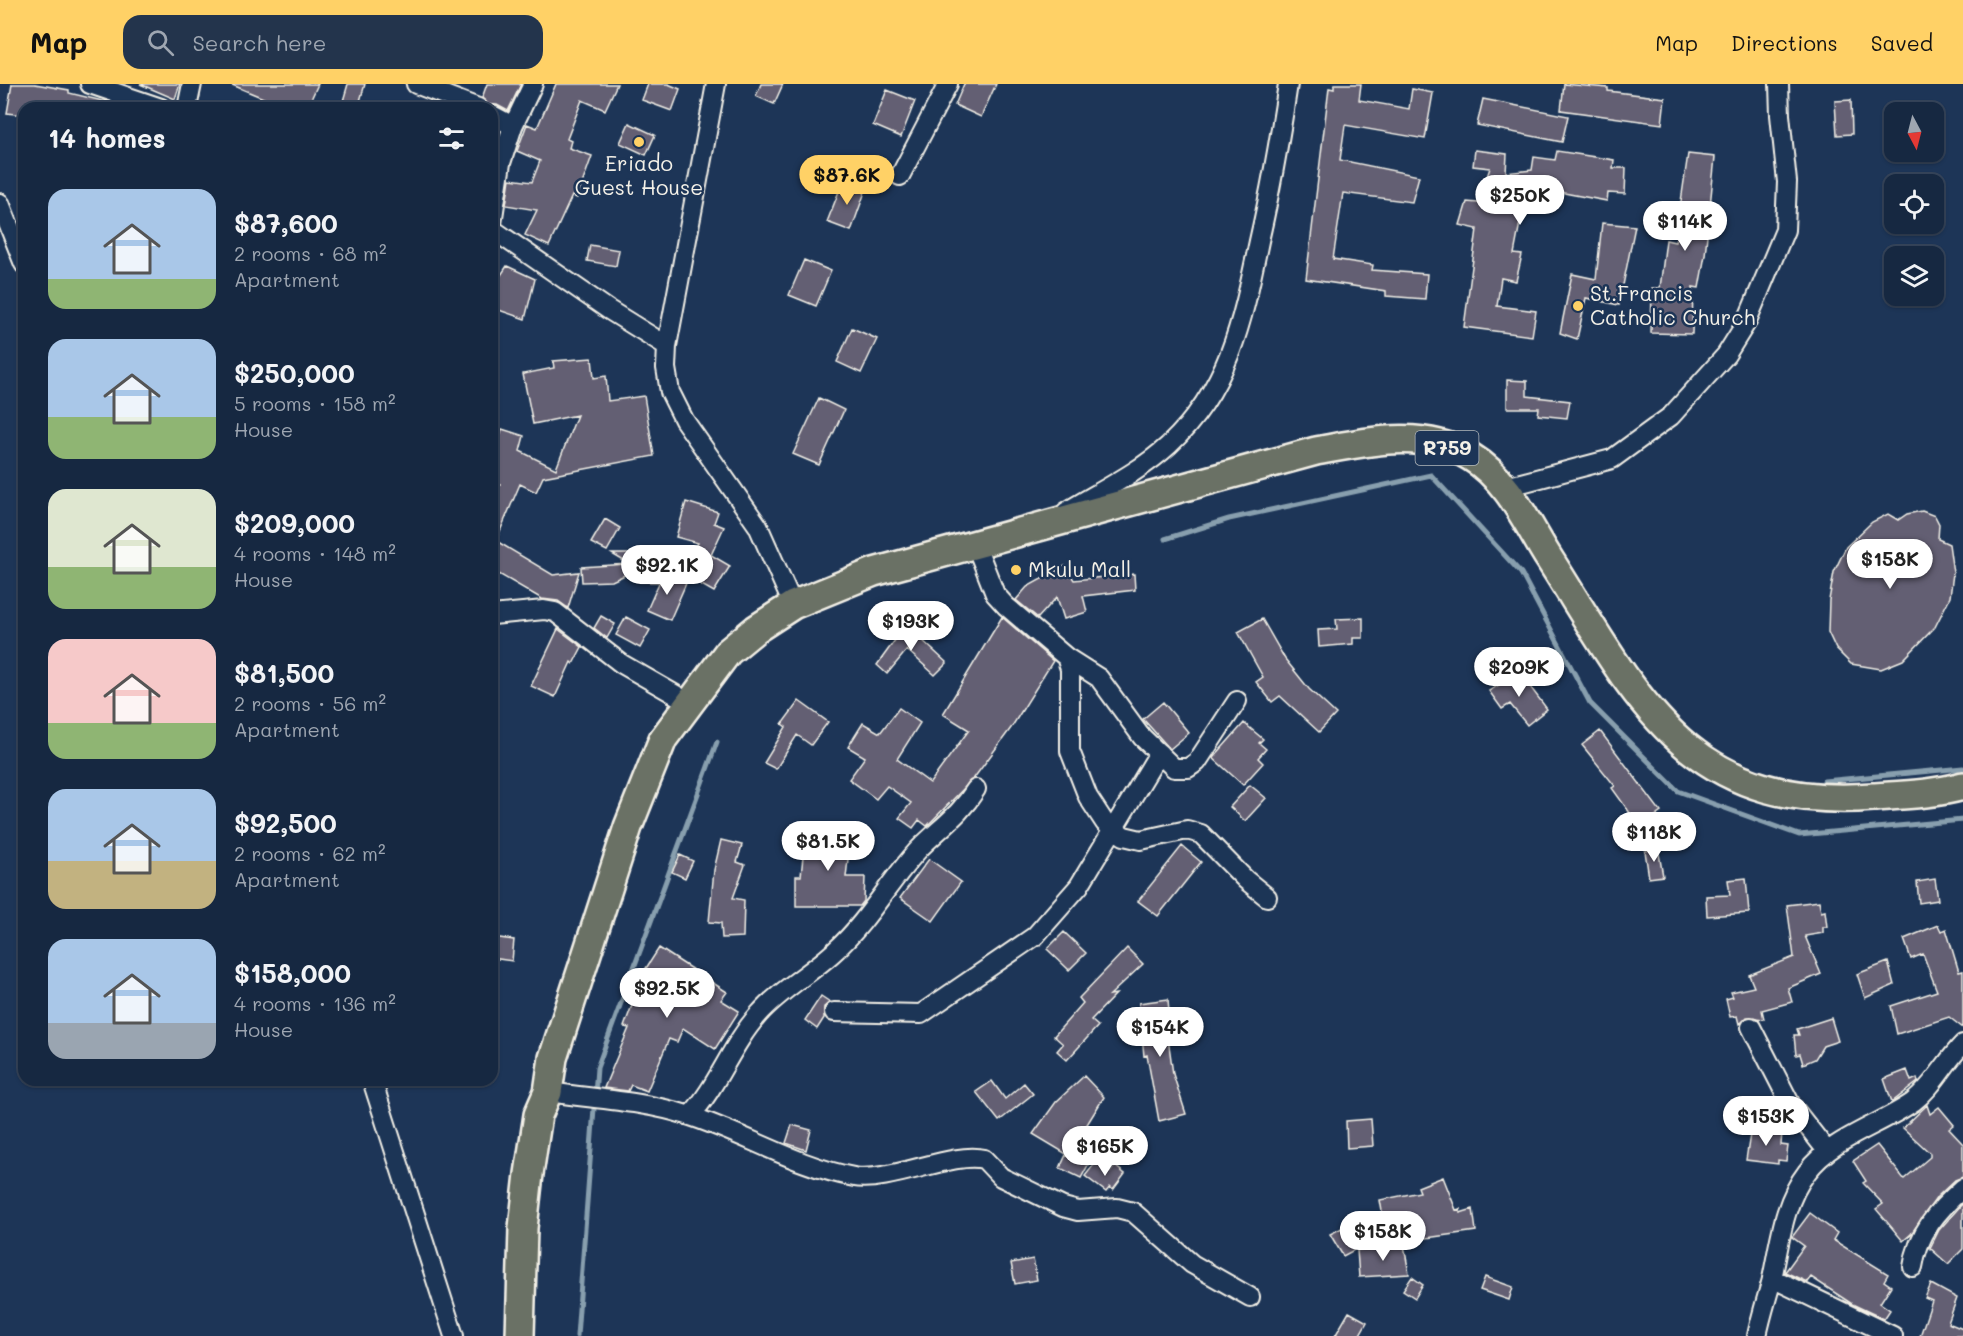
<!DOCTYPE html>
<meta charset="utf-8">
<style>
:root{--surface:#162841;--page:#23344c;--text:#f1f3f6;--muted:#9ea6b1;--line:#35445a;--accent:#ffd166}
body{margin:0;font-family:Mali,sans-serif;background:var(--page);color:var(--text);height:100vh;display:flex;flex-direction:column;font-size:22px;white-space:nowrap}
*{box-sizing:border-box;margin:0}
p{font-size:20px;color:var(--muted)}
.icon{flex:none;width:33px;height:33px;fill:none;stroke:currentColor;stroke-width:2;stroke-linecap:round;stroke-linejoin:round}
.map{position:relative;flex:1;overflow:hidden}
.sheet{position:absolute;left:18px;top:18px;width:480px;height:984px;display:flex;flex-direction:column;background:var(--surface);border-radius:18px;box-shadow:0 2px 4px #0004,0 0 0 2px var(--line)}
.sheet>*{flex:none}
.needle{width:39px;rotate:173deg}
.controls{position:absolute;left:1884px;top:18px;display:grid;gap:12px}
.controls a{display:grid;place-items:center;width:60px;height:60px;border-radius:12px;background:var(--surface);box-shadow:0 2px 4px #0004,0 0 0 2px var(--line);font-size:30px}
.price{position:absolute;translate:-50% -51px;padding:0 14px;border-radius:21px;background:#fff;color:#222;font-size:20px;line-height:39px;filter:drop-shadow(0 2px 3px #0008)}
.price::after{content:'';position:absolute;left:50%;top:36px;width:18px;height:14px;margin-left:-9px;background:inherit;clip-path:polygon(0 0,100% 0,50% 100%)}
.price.current{background:var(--accent);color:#111}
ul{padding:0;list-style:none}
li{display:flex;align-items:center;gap:18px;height:150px;padding:0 30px}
li span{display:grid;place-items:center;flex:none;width:168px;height:120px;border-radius:18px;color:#555}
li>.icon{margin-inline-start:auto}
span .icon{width:72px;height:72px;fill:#fffc;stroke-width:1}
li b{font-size:26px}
h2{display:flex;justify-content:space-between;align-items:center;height:72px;padding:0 30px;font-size:26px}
header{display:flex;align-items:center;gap:36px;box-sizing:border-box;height:84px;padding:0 30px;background:var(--accent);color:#111}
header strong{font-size:28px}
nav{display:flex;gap:33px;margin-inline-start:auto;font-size:21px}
.search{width:420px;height:54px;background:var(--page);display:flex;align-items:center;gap:15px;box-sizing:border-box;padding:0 21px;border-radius:18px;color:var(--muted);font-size:22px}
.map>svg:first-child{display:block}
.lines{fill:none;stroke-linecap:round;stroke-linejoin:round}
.stream{stroke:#889fae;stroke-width:5}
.building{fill:#635e73;stroke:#f4f1e8;stroke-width:1.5}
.street-casing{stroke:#f4f1e8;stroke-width:22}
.primary-casing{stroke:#f4f1e8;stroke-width:32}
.street{stroke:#1d3557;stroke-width:18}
.primary{stroke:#6b7165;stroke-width:27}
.poi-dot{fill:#ffd166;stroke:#1d3557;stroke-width:2}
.labels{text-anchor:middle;stroke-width:5;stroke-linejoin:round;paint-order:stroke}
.shield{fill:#1d3557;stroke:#b4b9bc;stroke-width:1.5}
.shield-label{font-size:20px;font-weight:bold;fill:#f4f1e8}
.poi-label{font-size:21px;fill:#f4f1e8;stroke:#1d3557;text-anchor:start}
</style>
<header>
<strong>Map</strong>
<div class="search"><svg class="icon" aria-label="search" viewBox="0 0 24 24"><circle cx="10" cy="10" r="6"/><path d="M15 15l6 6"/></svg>Search here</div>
<nav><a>Map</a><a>Directions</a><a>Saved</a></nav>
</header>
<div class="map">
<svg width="1963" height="1252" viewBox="0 0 1963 1252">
<rect width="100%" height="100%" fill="#1d3557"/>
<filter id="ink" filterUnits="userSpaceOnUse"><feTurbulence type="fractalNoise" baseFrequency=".0167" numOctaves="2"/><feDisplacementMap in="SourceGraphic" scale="12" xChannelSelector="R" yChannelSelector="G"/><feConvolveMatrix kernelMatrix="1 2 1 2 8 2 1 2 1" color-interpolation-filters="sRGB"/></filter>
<g filter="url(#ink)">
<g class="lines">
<!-- stream -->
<path class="stream" d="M1165,455l64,-20 202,-44 90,98 69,130 88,88 121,44 164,-15
M1824,697l139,-13
M577,1252l20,-268 120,-326"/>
</g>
<!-- building -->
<path class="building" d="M12,0h23l34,6v3l42,10v5h-87v7l-17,-2z
M140,0h40l-5,15z
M230,0h88l-11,24h-20z
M348,0h17l-7,24h-17z
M487,0h34l-13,27 -11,-6h-9l-6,-7z
M556,0h61l-12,26 -23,-10 -15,39 4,2 -2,7 23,8 -15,42 -5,-2 -23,50 -24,-11 12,-25 -31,-5 4,-26 22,3 8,-21 -23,-10 10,-27 10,4z
M648,0h20l12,5 -8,22 -30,-11z
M761,0h22l-9,20 -18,-8z
M964,0h32l-15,33 -26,-12z
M1334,0h27l-2,16 50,9 3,-20 21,4 -8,46 -80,-14 -5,35 79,16 -7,26 -69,-9 -10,66 40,6 -1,5 55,4 -2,25 -39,-3v-5l-80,-12 23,-191 5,1z
M1564,0l44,4v3l57,7 -3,26 -101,-14z
M887,6l28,11 -14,36 -28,-12z
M1483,15l85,17 -6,26 -85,-17z
M1851,16l1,34 -15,1 -2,-34z
M629,39l26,12 -9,20 -26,-12z
M1475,66l32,4 -1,19 26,-3 2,-13 21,3 2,-9 57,9 -1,8h13l-1,26 -17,-1 -1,8 -80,-15 -13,68 8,1 -6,26 -15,-3 -4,28 39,5 -4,25 -68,-9 13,-98 -17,-4 7,-23 11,1 12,-35 -17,-2z
M1688,70l27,3 -10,98 -6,33 -6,-1 -1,47 -41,-1 1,-45h8l6,-48 9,2z
M843,97l23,8 -15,42 -24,-9z
M1602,139l33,3 -16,79 -33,-7 -9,41 -17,-6 12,-59 24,5z
M590,161l29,5 -3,16 -29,-5z
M804,176l27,11 -15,35 -27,-11z
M507,182l28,13 -10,40 -32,-11 6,-19 -6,-2z
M852,244l25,11 -16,34 -24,-11z
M592,274l2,20 12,-2 2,25 36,-5 10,60 -111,21 -7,15 -16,-8 -28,66v-47l8,-19 -8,-3v-18l10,-34 22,7 -4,15 36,18 21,-54 -44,9 -10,-50 31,-6 -1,-7z
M1507,296l20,1v15l43,5 -3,17 -29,-3 1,-7h-32z
M819,314l25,12 -25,55 -26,-11z
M686,418l32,10 -4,11 10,4 -13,28 19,11 -16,26 -30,-17 13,-22 -3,-1 4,-9 -22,-6z
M1922,427l13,5 4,8 -1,15 11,5 4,29 -3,24 -15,30 -32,33 -22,9 -30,-5 -15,-15 -8,-17 1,-32 5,-28 12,-25 26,-25 16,-8 10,6 9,-6z
M605,435l15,9 -13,23 -16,-8z
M498,458l55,33 26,-3 -11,36 -10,-7 -16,-2 -50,-29v-16z
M612,470h59l-13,6v22h-18v-14l-28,13 -30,1 -1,-15 48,-3z
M1065,482l9,14 60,-6 1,16 -52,6 4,16 -23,7 -7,-22 -19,21 -22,-18 11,-13z
M663,490l24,7 -17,39 -23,-10z
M601,532l14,8 -8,14 -13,-10z
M626,533l24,13 -10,18 -24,-13z
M1002,533l51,44 -42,67 -37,50 -47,48 -8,-6 -6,8 -14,-10 12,-15 -24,-17 -11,13 -27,-20 16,-22 -17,-10 15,-24 17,10 19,-25 21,15 -23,36 33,24 39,-53 -26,-16z
M1363,534v20h-10v6l-34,3 -1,-17 19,-1 -1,-10z
M1262,535l23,40 24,30 27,25 -17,18 -39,-36 -8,6 -16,-20 7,-5 -25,-45z
M906,541l41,38 -12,12 -28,-25 -20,24 -10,-9z
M558,545l24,18 -9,17 -2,-2 -16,35 -24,-11z
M1519,588l28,37 -20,16 -17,-21 -8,5 -13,-18z
M799,617l29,21 -17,23 -14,-10 -21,34 -12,-6 22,-36 -4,-3z
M1163,618l26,31 -19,16 -27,-30z
M1244,639l19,16 -4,4 7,6 -8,9 5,5 -20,22 -30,-27z
M1600,647l61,81 -21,15 -28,-39 3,-2 -33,-41z
M1250,701l16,13 -21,23 -15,-14z
M806,744l45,5 -5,44h19l-1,24 -4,5h-64v-30h5z
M721,756l21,5 -5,17 8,3 -12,33 11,2 -1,37 -21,1 -1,-15 -12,-1 5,-52z
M1182,762l19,16 -43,54 -20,-15z
M1658,764l5,28 -14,2 -4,-27z
M680,771l13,6 -8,17 -13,-6z
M929,775l32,23 -28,39 -33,-23z
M1746,794l3,35 -42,3 -1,-20 24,-1 -2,-15z
M1935,795l3,21 -19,3 -2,-21z
M1819,817l2,11 4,-1 2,16h-4v6l-18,3 16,38 -33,14 4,14 -30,8 2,9 -18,-2 -7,7 -2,-8 -7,1 -4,-18 7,-2 -2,-5 23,-5 -5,-12 45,-18 -7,-52z
M1938,841l3,6 5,-2 13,43 4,-1v57l-14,-11 -52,17 -6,-28 46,-15 -14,-37 -12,5 -7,-20z
M1064,848l22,21 -17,17 -22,-21z
M492,853l22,3 -2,21 -20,-3z
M659,864l68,44 -6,8 18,11 -24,38 -32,-21 -6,14 -8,-3 -22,52 -16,-6 -3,6 -24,-3 25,-60 -5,-1 14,-38 -4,-2z
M1127,864l16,16 -33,31 6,-1 -25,26 7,6 -31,34 -10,-9 6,-7 -9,-8 29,-33 -4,-5z
M1888,878l6,23 -29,13 -8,-24z
M821,912l9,6 -6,5v11l-7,11 -12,-9z
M1168,915l3,39h-3l5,36 13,40 -27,7 -12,-66 -3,1 -5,-53z
M1831,934l7,23 -15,5 -8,13 -12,5 -3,-10 -4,1 -2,-20h5l-2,-6z
M1907,986l4,11 6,-3 1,4 -26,20 -8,-23z
M1084,992l20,21 -36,58 -35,-21 23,-32z
M992,997l13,18 19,-16 9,11 -34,27 -23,-29z
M1927,1021l3,9 9,-7 15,18 -5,4 14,15v33l-8,3 -18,17 -26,37 -8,7 -27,-32 7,-5 -20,-21 3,-2 -13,-20 24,-16 27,34 26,-22v-4l-27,-25z
M1371,1035l2,27 -26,2 -1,-27z
M792,1041l19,5 -5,20 -20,-7z
M1751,1044l31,4 -1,13 7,1 -2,15 -8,-1v4l-32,-4z
M1066,1071l22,10 -7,13 -21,-10z
M1096,1078l14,10 5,-6 10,8 -12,16 -3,-3 -4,5 -21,-16z
M1443,1093l13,33 4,-1v4l13,-4 3,22 -71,10 -3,-28 -19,4 -3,-17 40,-8 -2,-5z
M1963,1119v46l-15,15 -18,-16 9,-18z
M1810,1129l27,20 -4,7 55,34 -4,7 7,5 -11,17 10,7 -6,9 -32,-15 -41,-27 -4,5 -22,-10 19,-26 -12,-9z
M1344,1143l12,22 -13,7 -13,-22z
M1404,1161l5,29 -50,3 -2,-27z
M1033,1175l4,21 -22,4 -4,-21z
M1412,1193l11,8 -8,13 -12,-8z
M1485,1193l28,10 -4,13 -29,-10z
M1931,1200l26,14 -9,25 15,6v7h-43l12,-35 -7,-3z
M1349,1228l18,10 -8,14h-24z"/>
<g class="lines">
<defs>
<path id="street" d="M90,0l71,24
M416,0l62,24
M716,0l-49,262 -1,22 4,24 14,28 74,106 35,79
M187,24l5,-24
M492,31l21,11
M900,92l48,-92
M0,119l24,61
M492,140l9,-61 12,-37 20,-42
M492,145l117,81 58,36
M1506,403l106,-28 59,-43 55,-61 20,-32 39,-93 2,-48 -7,-67 -1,-31
M1066,428c34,-21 74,-40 103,-67 61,-57 74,-127 90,-204 12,-52 21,-104 29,-157
M975,459l20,51 11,12 60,51 4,12v82l18,46 17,26 19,13 17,4 46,-10 14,4 45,46 21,17
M492,531l52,-5 11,2 67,52 68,39
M1066,573l33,21 43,59 32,31h14l9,-6 40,-61
M834,928l87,2 114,-78 44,-50 80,-133
M1751,943l40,78 36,46
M372,996l82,256
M548,1008c47,7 95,9 139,23 57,18 108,51 167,62 36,6 99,-26 130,-18l17,18 62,30 15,4 39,-3 16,4 59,52 58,33
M690,1032c28,-30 41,-71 69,-102 22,-25 53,-41 77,-64 33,-30 54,-70 84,-102 21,-21 40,-33 56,-59
M1913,1183c5,-34 24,-56 50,-79
M1772,1194l121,58
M1757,1252c4,-20 10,-38 15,-57 8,-37 11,-76 35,-107 25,-34 72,-46 106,-70 21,-16 32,-40 50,-58"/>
<path id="primary" d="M520,1252l3,-108 6,-54 9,-59 10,-23 5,-34 75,-231 35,-88 65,-87 28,-23 37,-24 81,-33 442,-121c51,-9 107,-23 155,6 38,23 56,67 79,103 87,137 136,251 323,237 29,-2 62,-3 90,-11"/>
</defs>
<!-- street casing -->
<use href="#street" class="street-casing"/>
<!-- primary casing -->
<use href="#primary" class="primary-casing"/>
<!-- street -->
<use href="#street" class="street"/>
<!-- primary -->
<use href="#primary" class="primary"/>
</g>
</g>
<!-- markers -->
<g class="poi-dot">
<circle cx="639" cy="58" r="6"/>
<circle cx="1578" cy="222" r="6"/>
<circle cx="1016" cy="486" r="6"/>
</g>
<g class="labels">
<!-- shield labels -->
<rect class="shield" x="1415.5" y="347" width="63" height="34" rx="4.5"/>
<g class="shield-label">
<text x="1447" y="371">R759</text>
</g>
<!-- poi labels -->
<g class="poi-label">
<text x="639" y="87" text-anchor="middle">Eriado<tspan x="639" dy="24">Guest House</tspan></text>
<text x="1590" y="217">St.Francis<tspan x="1590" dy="24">Catholic Church</tspan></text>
<text x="1028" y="493">Mkulu Mall</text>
</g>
</g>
</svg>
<div class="controls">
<a><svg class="needle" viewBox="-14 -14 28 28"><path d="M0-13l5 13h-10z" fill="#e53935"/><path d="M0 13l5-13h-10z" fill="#9ea6b1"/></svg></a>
<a><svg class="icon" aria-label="locate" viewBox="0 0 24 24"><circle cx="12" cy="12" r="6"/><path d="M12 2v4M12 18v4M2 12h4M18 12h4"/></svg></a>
<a><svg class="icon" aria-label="layers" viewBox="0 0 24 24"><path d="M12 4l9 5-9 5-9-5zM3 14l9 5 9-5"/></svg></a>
</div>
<b class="price current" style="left:847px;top:122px">$87.6K</b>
<b class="price" style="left:1520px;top:142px">$250K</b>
<b class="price" style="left:1685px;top:168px">$114K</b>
<b class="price" style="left:1890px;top:506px">$158K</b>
<b class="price" style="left:667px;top:512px">$92.1K</b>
<b class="price" style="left:911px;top:568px">$193K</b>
<b class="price" style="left:1519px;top:614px">$209K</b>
<b class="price" style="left:1654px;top:779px">$118K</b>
<b class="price" style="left:828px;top:788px">$81.5K</b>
<b class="price" style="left:667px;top:935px">$92.5K</b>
<b class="price" style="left:1160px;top:974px">$154K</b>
<b class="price" style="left:1766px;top:1063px">$153K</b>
<b class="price" style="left:1105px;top:1093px">$165K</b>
<b class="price" style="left:1383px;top:1178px">$158K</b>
<section class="sheet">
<h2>14 homes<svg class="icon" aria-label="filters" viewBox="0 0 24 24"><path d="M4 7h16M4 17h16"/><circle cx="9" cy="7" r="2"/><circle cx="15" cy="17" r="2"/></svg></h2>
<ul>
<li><span style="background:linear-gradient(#a9c7e8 75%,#8fb573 0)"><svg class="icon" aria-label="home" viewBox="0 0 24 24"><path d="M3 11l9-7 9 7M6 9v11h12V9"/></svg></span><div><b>$87,600</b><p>2 rooms · 68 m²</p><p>Apartment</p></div></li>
<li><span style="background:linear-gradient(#a9c7e8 65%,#8fb573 0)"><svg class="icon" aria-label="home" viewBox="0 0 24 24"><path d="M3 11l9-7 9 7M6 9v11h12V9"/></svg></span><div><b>$250,000</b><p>5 rooms · 158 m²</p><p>House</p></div></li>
<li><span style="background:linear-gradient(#dfe7d0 65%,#8fb573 0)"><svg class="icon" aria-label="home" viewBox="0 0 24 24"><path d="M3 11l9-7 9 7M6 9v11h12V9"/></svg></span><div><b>$209,000</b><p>4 rooms · 148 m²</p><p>House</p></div></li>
<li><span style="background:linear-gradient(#f6c9c9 70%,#8fb573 0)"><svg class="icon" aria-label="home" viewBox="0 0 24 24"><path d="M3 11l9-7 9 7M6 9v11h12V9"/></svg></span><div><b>$81,500</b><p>2 rooms · 56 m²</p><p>Apartment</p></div></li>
<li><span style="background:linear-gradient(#a9c7e8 60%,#c2b280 0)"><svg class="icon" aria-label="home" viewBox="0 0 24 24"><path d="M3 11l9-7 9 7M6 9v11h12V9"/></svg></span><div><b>$92,500</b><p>2 rooms · 62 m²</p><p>Apartment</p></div></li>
<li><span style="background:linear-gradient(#a9c7e8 70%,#9aa5b1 0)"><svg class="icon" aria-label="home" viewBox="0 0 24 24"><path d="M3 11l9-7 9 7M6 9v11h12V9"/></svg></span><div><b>$158,000</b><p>4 rooms · 136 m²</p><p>House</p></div></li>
</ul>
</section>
</div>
